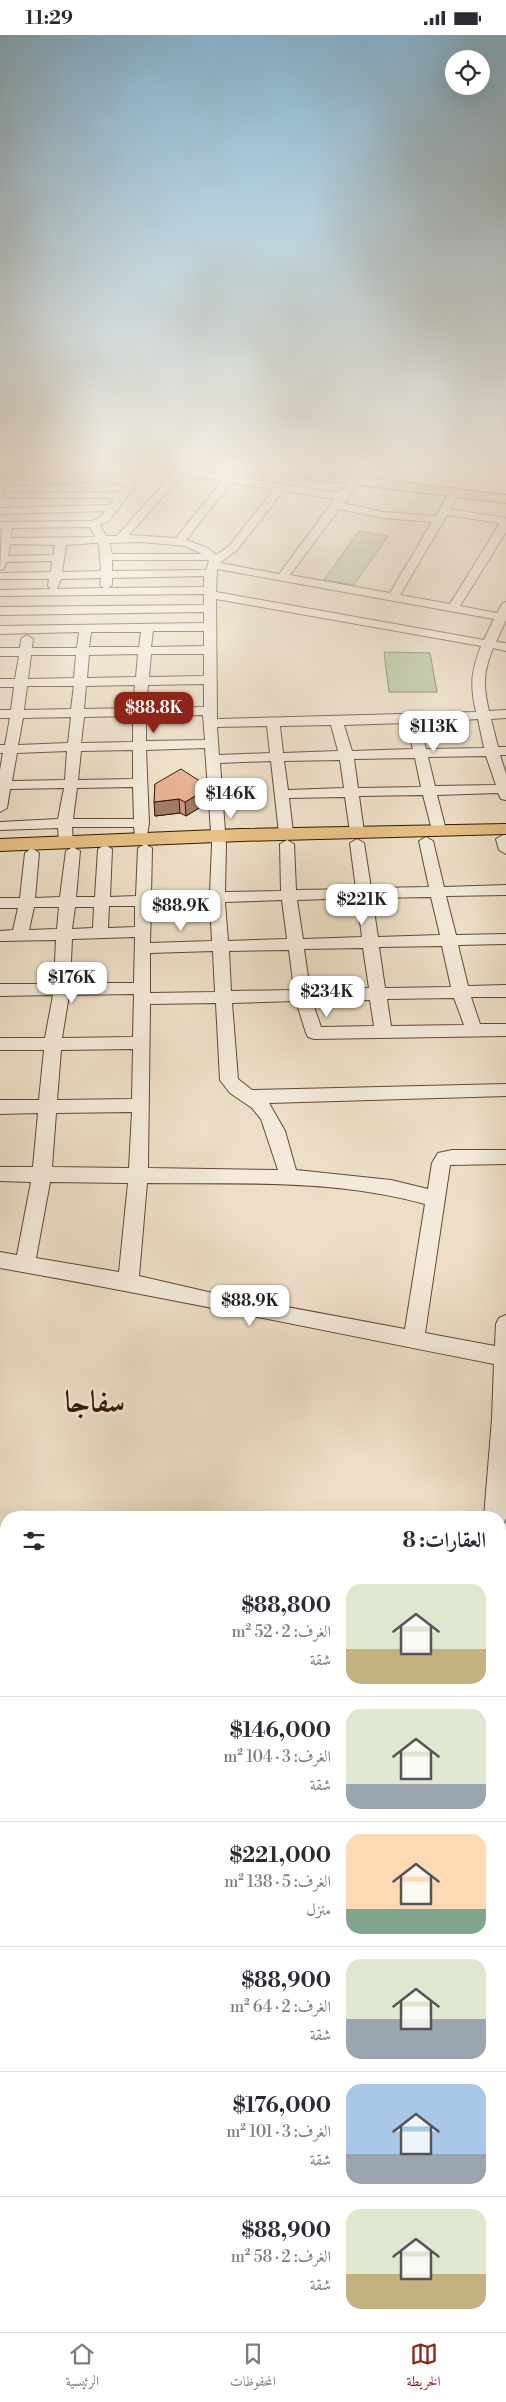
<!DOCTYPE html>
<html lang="ar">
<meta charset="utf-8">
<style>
:root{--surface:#fff;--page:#f2f2f3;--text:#2b2b33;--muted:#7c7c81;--line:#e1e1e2;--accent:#8f2418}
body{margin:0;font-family:"Libre Bodoni",Amiri,serif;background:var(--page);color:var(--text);direction:rtl;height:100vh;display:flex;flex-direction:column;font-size:19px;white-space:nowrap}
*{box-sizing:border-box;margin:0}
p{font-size:16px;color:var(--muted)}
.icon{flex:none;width:28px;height:28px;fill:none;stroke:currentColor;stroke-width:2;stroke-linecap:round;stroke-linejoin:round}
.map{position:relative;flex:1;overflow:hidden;direction:ltr}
.panel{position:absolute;left:0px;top:1476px;width:506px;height:821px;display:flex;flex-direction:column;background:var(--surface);border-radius:20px 20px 0 0;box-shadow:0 5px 20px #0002;direction:rtl}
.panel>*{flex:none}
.tools{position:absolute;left:445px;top:15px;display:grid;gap:10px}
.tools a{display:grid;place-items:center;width:45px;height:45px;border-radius:50%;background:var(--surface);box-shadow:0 5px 20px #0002;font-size:25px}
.price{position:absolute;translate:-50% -42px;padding:0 11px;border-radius:10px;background:#fff;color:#222;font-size:16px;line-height:32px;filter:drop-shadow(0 1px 2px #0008)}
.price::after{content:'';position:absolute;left:50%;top:30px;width:15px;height:11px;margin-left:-8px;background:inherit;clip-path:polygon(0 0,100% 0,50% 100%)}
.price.active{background:var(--accent);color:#fff}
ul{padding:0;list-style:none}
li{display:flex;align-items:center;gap:15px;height:125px;padding:0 20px}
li+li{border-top:1px solid var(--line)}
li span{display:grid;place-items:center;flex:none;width:140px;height:100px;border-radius:15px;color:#555}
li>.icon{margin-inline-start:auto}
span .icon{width:60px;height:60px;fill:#fffc;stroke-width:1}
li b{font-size:21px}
h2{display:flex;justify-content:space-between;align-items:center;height:60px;padding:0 20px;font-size:21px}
.status{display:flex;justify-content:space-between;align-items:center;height:35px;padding:0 25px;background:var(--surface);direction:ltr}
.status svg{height:14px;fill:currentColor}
.menu{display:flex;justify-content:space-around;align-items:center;height:70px;border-top:1px solid var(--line);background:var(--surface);font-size:14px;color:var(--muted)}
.menu a{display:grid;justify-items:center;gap:2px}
.menu .active{color:var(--accent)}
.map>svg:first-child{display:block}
.green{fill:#b2c39a;stroke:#746d4e}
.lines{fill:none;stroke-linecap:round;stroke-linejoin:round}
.minor-casing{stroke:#634933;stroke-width:2}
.major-casing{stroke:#351702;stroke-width:2}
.minor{fill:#f3eadb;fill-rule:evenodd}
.major{fill:#e6c084;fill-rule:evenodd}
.wall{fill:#c6977e;stroke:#351702}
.shaded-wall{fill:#a17b66;stroke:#351702}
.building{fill:#e6b092;stroke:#351702}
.labels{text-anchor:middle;stroke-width:5;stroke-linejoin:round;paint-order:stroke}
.town-label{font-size:30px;font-weight:bold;fill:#351702;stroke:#f3eadb}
</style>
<div class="status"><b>11:29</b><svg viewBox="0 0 49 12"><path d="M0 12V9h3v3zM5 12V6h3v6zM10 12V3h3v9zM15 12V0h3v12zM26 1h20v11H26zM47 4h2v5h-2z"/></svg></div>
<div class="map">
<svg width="506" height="2297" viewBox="0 0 506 2297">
<rect width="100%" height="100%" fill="#eddfc7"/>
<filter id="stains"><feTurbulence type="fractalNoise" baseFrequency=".004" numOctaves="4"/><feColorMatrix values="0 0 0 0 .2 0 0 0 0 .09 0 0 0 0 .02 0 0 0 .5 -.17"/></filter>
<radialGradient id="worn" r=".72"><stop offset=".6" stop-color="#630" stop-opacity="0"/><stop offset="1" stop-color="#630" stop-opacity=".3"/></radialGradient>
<!-- green -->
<path class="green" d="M359,496l29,5 -34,49 -30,-5z
M384,617l46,1 7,39h-48z"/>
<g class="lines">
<defs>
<path id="minor" d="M0,434h20l-5,3 -15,1z
M160,434h25l154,24 12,-14 4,-1 5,3 -17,22 40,9 53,4 15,-26 4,-1 5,3 -10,17 56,9v14l-46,74 37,7 5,-9 4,-2v18l-10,22 10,1v8l-13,-3c-10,25 -10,38 -4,63l17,-1v8l-15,1 7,28h8v8h-6l6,19v26l-5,-1 -3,-6 -61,2 9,35 -7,4 -7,-4 -9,-35 -64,1 5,36 -7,4 -7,-4 -5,-35 -56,1 4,35 -7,4 -7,-4 -8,-72 -51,2 6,82 -1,47 56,-1 -1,-47 7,-4 7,4 2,46 60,-1 -6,-46 7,-4 7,4 7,45 58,-1 -10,-46 7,-4 7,4 11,46 62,-2v10l-60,1 10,39 50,-1v10l-48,1 10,41 38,-1v12h-35l9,27h26v12l-192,3 -6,-2 -2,-4 -10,-32 -64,2 6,76 14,11 254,-6v12l-237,7 16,28 11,39 95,10 37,9 4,-26 6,-10 14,-3h54v14l-56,1 -25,168 70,13 1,-22 3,-6 7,-3v203l-3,7 -3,1v-9h-16l8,-98 2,-55c-164,-32 -329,-67 -494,-96v-16l17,3 14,-73 -31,-1v-14h33l5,-54 -38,1v-14h39l5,-50h-44v-12h45l8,-43 -53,1v-12h54l2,-44 -56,1v-10l13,-1 5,-22h-18v-10h20l5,-45 7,-5 7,5 -4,45 25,-1 6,-46 7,-4 7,4 -4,46h19l3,-48 7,-4 7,4 -2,48 26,-1 2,-48 7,-4 7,4 -1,48 59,-3 2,-48 -7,-97 -59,2 3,73 -3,19h-10l-2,-15h-62l1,15 -7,4 -7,-4 -1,-14 -58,2v-8l58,-3 6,-31 -54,1 -3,19 -7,4v-42l3,-17h-3v-8h5l5,-27h-10v-8h11l3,-23h-14v-8h15l4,-23h-19v-8h20l1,-9 6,-4 6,4 -1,9h45l2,-16 -79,2v-8l204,-3v-11l-204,3v-8l204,-2v-11l-204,2v-6l51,-1 -3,-3 1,-7h-49v-6l51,-1 1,-11 -46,1 -2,7 -4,1 2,-42h-2v-6l92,-1 9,-4 4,-6 -105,3v-6l109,-3 5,-7h-105l-5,-3 1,-2 113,-1 6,-6 -1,-2 -16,-3 -107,5v-6l107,-5 25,5 2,7 -1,2 -24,32 -9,4 6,11h11l56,-63zM182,440l40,6 -46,57 -47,-3zM231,448l43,6 -45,57 -13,9 -8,-7 -22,-8zM283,456l52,8 -56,75 -59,-11 17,-13zM339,474l44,9 49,4 -42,71 -100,-18zM447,480l53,8 -50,81 -50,-9zM90,492l5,10 -84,1 1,-10zM142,507l43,4 17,8h-90l-3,-11zM94,508h4l1,3 2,25 -39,1 4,-27zM10,509l45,1 -2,10 -45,1zM112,525h96l1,1 -3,9 -94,1zM217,534l277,50 -10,21 -268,-48zM204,541v11l-96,1 4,-3v-7zM101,543l-1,7 4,3 -47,1 4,-10zM216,564l265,47c-10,26 -11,39 -5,66l-259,7zM153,596h51v15l-53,1zM91,597h50l-2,15h-50zM138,619l-2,23 -49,1 2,-23zM151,619h53v22l-55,1zM31,620h45l-2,23 -46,1zM204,649v23l-58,1 2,-23zM135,650l-2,23 -49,1 2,-23zM27,651h47l-3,23 -47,1zM203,680l2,25 -59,1v-25zM133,681v26l-52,1 3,-26zM71,682l-3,26 -50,2 5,-27zM478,684l6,29 -58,1 -7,-26zM406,688l7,26 -61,2 -8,-26zM331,690l7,26 -55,2 -3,-27zM267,691l3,27 -51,2 -2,-28zM133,715v29l-55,1 3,-29zM67,716l-2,29 -53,1 5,-28zM486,721l10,29 -61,1 -7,-29zM415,723l6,29 -63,1 -4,-29zM340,725l4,28 -56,2 -4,-29zM133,752l1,32h-61l4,-31zM431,862l9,38 -62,2 -6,-39zM357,863l5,39 -59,2 -6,-39zM282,865l5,39 -59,2 -3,-39zM210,867l2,39 -62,2 1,-38zM109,871h26v21l-27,1zM34,872h25l-2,22 -28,1zM75,872h19l-1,21 -21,1zM135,902l-1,46h-64l2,-44zM442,911l9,41 -66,1 -6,-41zM363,913l6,40 -59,2 -6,-41zM289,915l5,40 -63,1 -2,-40zM213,916l2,41 -65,1v-40zM134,959l-1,43 -71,1 7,-43zM454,963l10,27 -73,1 -4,-27zM370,965l4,26 -53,1 -9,-26zM216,968l4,77 10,13 22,15 9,11 17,51 -130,-2 2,-164zM133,1014l-1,50 -75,1 4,-50zM132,1077l-3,56 -77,-1 4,-54zM50,1147l78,1 -9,89 -83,-14zM147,1148c93,1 188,-4 278,21l-20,125 -188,-35 -78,-18z
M503,800h3v19l-7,-4 -3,-11z
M506,1815v133l-6,2v-133z
M500,2035l6,1v30l-6,-1z
M0,2242l6,2v32l-6,-2z
M90,2291h48l2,6h-48z
M417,2291h32l-1,6h-32z
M461,2291h32v6h-32z"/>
<path id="major" d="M256,434h38l212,26v8l-244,-30z
M506,789v10l-265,7 -241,10v-12l241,-10z"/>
</defs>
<!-- minor casing -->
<use href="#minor" class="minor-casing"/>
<!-- major casing -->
<use href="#major" class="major-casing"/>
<!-- minor -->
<use href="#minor" class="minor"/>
<!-- major -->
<use href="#major" class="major"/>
</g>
<!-- wall -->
<path class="wall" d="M155,749l52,19 -21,13 -6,-3 -25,3z"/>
<!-- shaded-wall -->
<path class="shaded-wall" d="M207,754v14l-21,13 -1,-14z
M179,764l1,14 -25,3 -1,-14z"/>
<!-- building -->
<path class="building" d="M181,734l25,16 1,4 -22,13 -6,-3 -25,3 1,-18z"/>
<!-- sky -->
<linearGradient id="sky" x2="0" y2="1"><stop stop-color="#88b7d4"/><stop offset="0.57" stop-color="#f7f1e6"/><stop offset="1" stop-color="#f7f1e6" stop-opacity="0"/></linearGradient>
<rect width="506" height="756" fill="url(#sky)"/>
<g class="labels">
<!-- town labels -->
<g class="town-label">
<text x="95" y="1377">سفاجا</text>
</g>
</g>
<rect width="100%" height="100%" filter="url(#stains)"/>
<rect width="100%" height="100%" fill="url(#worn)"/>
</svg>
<div class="tools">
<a><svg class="icon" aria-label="locate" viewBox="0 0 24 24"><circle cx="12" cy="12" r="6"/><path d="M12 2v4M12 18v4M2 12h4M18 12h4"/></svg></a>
</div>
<b class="price active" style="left:154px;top:699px">$88.8K</b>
<b class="price" style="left:434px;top:718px">$113K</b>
<b class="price" style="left:231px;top:785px">$146K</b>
<b class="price" style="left:362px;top:891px">$221K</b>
<b class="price" style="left:181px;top:897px">$88.9K</b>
<b class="price" style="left:72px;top:969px">$176K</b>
<b class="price" style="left:327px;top:983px">$234K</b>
<b class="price" style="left:250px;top:1292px">$88.9K</b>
<section class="panel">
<h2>العقارات: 8<svg class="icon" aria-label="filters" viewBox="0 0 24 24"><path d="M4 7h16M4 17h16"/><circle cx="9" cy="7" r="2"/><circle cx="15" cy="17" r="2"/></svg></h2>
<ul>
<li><span style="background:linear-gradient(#dfe7d0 65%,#c2b280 0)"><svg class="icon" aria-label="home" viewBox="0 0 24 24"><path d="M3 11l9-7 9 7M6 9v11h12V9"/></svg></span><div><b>$88,800</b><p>الغرف: 2 · 52 m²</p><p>شقة</p></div></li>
<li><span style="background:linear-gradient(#dfe7d0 75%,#9aa5b1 0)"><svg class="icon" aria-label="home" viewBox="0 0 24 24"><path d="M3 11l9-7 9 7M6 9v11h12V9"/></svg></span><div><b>$146,000</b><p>الغرف: 3 · 104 m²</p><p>شقة</p></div></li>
<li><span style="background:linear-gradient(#ffd9b3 75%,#7fa58c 0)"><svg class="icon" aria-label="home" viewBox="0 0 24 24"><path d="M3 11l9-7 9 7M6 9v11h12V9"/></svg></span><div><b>$221,000</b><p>الغرف: 5 · 138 m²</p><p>منزل</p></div></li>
<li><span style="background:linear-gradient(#dfe7d0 60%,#9aa5b1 0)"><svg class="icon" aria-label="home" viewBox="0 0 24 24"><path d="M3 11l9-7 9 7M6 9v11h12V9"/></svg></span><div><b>$88,900</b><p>الغرف: 2 · 64 m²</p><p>شقة</p></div></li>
<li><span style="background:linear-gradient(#a9c7e8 70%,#9aa5b1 0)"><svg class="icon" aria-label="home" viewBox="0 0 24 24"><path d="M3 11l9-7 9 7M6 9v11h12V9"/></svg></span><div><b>$176,000</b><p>الغرف: 3 · 101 m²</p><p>شقة</p></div></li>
<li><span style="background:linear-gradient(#dfe7d0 65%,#c2b280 0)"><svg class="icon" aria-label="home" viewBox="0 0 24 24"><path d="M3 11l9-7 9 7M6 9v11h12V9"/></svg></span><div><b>$88,900</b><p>الغرف: 2 · 58 m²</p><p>شقة</p></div></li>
</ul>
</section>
</div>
<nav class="menu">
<a class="active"><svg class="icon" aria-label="map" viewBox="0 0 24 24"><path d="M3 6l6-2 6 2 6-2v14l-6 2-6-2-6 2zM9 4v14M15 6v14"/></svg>الخريطة</a>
<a><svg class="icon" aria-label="saved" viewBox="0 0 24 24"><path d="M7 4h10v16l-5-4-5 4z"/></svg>المحفوظات</a>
<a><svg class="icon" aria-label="home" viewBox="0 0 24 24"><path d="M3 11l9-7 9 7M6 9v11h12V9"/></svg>الرئيسية</a>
</nav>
